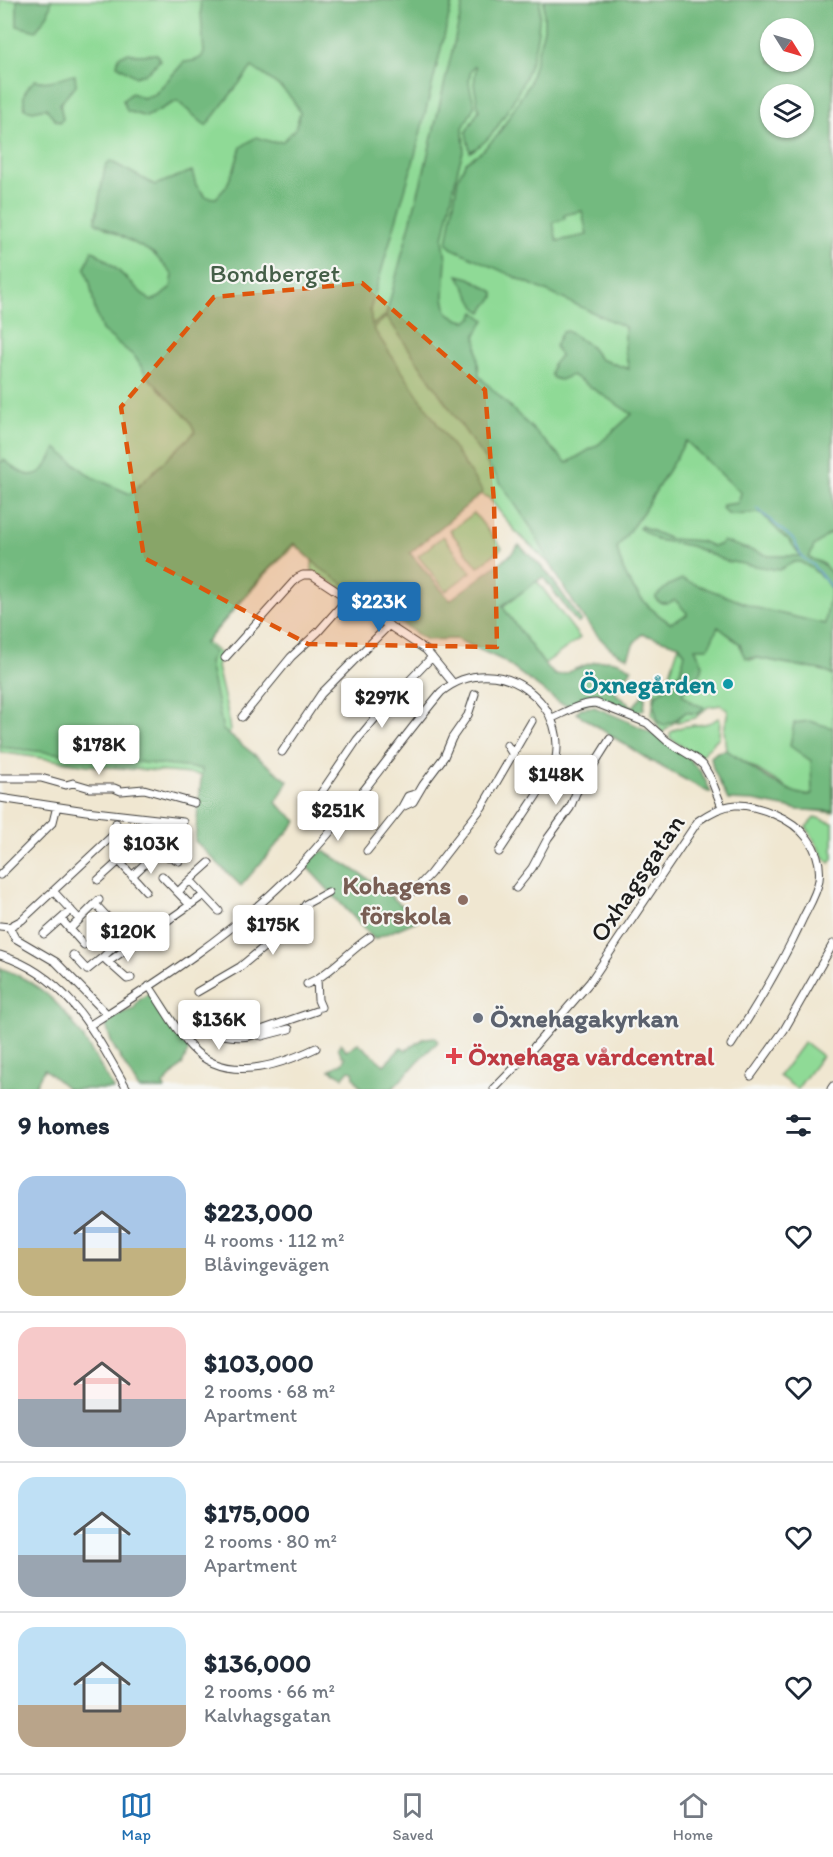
<!DOCTYPE html>
<meta charset="utf-8">
<style>
:root{--surface:#fff;--page:#f6f6f7;--text:#1f2937;--muted:#747a83;--line:#e0e1e3;--accent:#1f6fb2}
body{margin:0;font-family:Itim,sans-serif;background:var(--page);color:var(--text);height:100vh;display:flex;flex-direction:column;font-size:22px;white-space:nowrap}
*{box-sizing:border-box;margin:0}
p{font-size:20px;color:var(--muted)}
.icon{flex:none;width:33px;height:33px;fill:none;stroke:currentColor;stroke-width:2;stroke-linecap:round;stroke-linejoin:round}
.map{position:relative;height:1089px;overflow:hidden}
.sheet{display:flex;flex-direction:column;background:var(--surface);flex:1}
.sheet>*{flex:none}
.needle{width:39px;rotate:127deg}
.tools{position:absolute;left:760px;top:18px;display:grid;gap:12px}
.tools a{display:grid;place-items:center;width:54px;height:54px;border-radius:50%;background:var(--surface);box-shadow:0 2px 4px #0004;font-size:30px}
.price{position:absolute;translate:-50% -51px;padding:0 14px;border-radius:6px;background:#fff;color:#222;font-size:20px;line-height:39px;filter:drop-shadow(0 2px 3px #0008)}
.price::after{content:'';position:absolute;left:50%;top:36px;width:18px;height:14px;margin-left:-9px;background:inherit;clip-path:polygon(0 0,100% 0,50% 100%)}
.price.current{background:var(--accent);color:#fff}
ul{padding:0;list-style:none}
li{display:flex;align-items:center;gap:18px;height:150px;padding:0 18px}
li+li{border-top:2px solid var(--line)}
li span{display:grid;place-items:center;flex:none;width:168px;height:120px;border-radius:18px;color:#555}
li>.icon{margin-inline-start:auto}
span .icon{width:72px;height:72px;fill:#fffc;stroke-width:1}
li b{font-size:26px}
h2{display:flex;justify-content:space-between;align-items:center;height:72px;padding:0 18px;font-size:26px}
.tabs{display:flex;justify-content:space-around;align-items:center;height:84px;border-top:2px solid var(--line);background:var(--surface);font-size:16px;color:var(--muted)}
.tabs a{display:grid;justify-items:center;gap:3px}
.tabs .current{color:var(--accent)}
.map>svg:first-child{display:block}
.green{fill:#8fda96;stroke:#567b59;stroke-width:1.5;fill-rule:evenodd}
.forest{fill:#73ba7f;stroke:#486b4e;stroke-width:1.5;fill-rule:evenodd}
.lines{fill:none;stroke-linecap:round;stroke-linejoin:round}
.stream{stroke:#5ea0d2;stroke-width:1.5}
.minor-casing{stroke:#3c3a37;stroke-width:9}
.minor{stroke:#fff;stroke-width:7}
.marked{fill:#de560d;fill-opacity:0.2;stroke:#de560d;stroke-width:4.5;stroke-dasharray:12 8;stroke-linejoin:round}
.culture-dot{fill:#0f9aa8;stroke:#f6f6f2;stroke-width:2}
.education-dot{fill:#8d6e63;stroke:#f6f6f2;stroke-width:2}
.worship-dot{fill:#6b7280;stroke:#f6f6f2;stroke-width:2}
.health-dot{fill:#e0444e;stroke:#f6f6f2;stroke-width:2}
.labels{text-anchor:middle;stroke-width:4.5;stroke-linejoin:round;paint-order:stroke}
.park-label{font-size:26px;fill:#445e47;stroke:#f6f6f2}
.culture-label{font-size:26px;font-weight:bold;fill:#0d838f;stroke:#f6f6f2;text-anchor:end}
.street-label{font-size:26px;fill:#1c1c1c;stroke:#f6f6f2}
.education-label{font-size:26px;font-weight:bold;fill:#785e54;stroke:#f6f6f2;text-anchor:end}
.worship-label{font-size:26px;font-weight:bold;fill:#5b616d;stroke:#f6f6f2;text-anchor:start}
.health-label{font-size:26px;font-weight:bold;fill:#be3a42;stroke:#f6f6f2;text-anchor:start}
</style>
<div class="map">
<svg width="833" height="1089" viewBox="0 0 833 1089">
<rect width="100%" height="100%" fill="#f6f6f2"/>
<filter id="ink" filterUnits="userSpaceOnUse"><feTurbulence type="fractalNoise" baseFrequency=".0167" numOctaves="2"/><feDisplacementMap in="SourceGraphic" scale="12" xChannelSelector="R" yChannelSelector="G"/><feConvolveMatrix kernelMatrix="1 2 1 2 8 2 1 2 1" color-interpolation-filters="sRGB"/></filter>
<filter id="wash" filterUnits="userSpaceOnUse"><feTurbulence type="fractalNoise" baseFrequency=".008" numOctaves="4" result="noise"/><feDisplacementMap in="SourceGraphic" scale="24" xChannelSelector="R" yChannelSelector="G"/><feGaussianBlur stdDeviation="1.35" result="paint"/><feColorMatrix in="noise" values="0 0 0 0 0 0 0 0 0 0 0 0 0 0 0 0 0 1.4 0 .05"/><feComposite in="paint" operator="in"/></filter>
<g filter="url(#wash)">
<rect width="100%" height="100%" fill="#f0e7d1"/>
<!-- green -->
<path class="green" d="M0,0h833v652l-102,-14 9,6 1,6 9,10 8,-2 67,13 8,5v137l-24,-3 -1,-14 -15,-4 -67,-42 -2,-20 4,-19 -7,-6 -13,2 -13,11 -22,5 -11,10 -10,-19 5,-41 12,3 10,-31 6,8c-4,17 -6,27 -21,36l12,32 10,-9 7,2 6,-7 -17,-13 19,-21 2,-8 -9,-17 -73,-29 -70,-54 -36,-34 -26,-33 -13,-6 -83,57 33,49 -32,23 -75,-47 -1,7 -6,-3v-18l-17,-15 -31,31 -58,66 14,12 -3,13 10,42 3,22 -6,30 -11,15 -124,-11 -89,-13zM771,28h33v34h-33zM771,94h33v34h-33z
M474,513l28,35 -24,19 -28,-36z
M443,536l28,36 -25,19 -28,-35z
M537,581l43,57 -36,26 -42,-57z
M718,718l2,2 -1,17 -20,21 -29,-20v-5c15,-12 35,-4 48,-15z
M815,817l18,6v36l-3,4c-11,-8 -15,-25 -24,-36z
M804,1042l18,14 -25,33 -18,-13z"/>
<!-- forest -->
<path class="forest" d="M17,0h35l-4,14 -12,17 -19,-5z
M200,0h253l-39,159 -44,151 2,15 14,-10 39,-148 39,-167h76c0,43 -10,75 -33,111 -11,19 -18,30 -37,41l-4,-20 13,-22 -5,-25 2,-18 -2,-1c-9,13 -3,26 1,39l-12,23 1,21 -6,19 -15,71 3,19 -2,39 3,15 13,8 7,1 6,-4 2,-5 10,8 -9,14 3,42 88,87 32,-19 33,-30 -60,-39 -12,5 -7,-2 -2,-4 2,-10 7,-8 -5,-10 7,-14 5,-1 22,14 11,14 29,10 -4,-18v-24l-174,-79 -4,-5 11,-65 8,-16 16,-11 16,-16 31,-51 15,-55v-29h289v531l-19,15 -5,12 13,5 11,12v101l-8,-5 -67,-13h-12l-3,-4 -3,-10 -22,-17 -10,21h-13l8,17 -2,8 -19,21 10,9 12,4 -6,7 -12,-2c-8,6 -12,10 -22,13l-6,-3 -4,-17 2,-10c22,-16 23,-15 29,-42l-6,-8 -37,-11 -8,9 -6,14c-33,-4 -81,-99 -96,-128l-145,-212 -14,11 110,164 -73,61 40,47 59,-44 10,-11 28,27 34,48 -2,3h-2l-34,-46 -41,29 42,58 11,11c10,0 14,-4 23,-7 20,-8 35,-13 54,1l-18,23 19,15 13,-16 -2,18c-11,9 -24,-5 -36,-7 -17,-3 -33,8 -48,1l-58,-43 -46,-21 -30,1 -106,-72 -26,-25 -32,33 -58,68 10,9 -5,9 14,68 65,51 -12,22 21,18 -56,65 -46,-45 7,-72 -202,-22v-284l4,-3c6,4 14,12 21,14 18,5 25,-14 31,-26l34,28 40,18 65,-62 -6,-12 -41,-43 -13,-20 -33,-27 -7,-20 -5,-27 -5,-15 7,-18c23,14 38,34 59,51l9,-4 11,-10 2,-12 -20,-22 -58,-31 10,-55 5,-6 45,24 37,-14 4,14 10,12 10,1 10,-11 8,-18 7,-22 15,-10 16,5 11,-1 12,-12 5,-16c-10,-23 -28,-32 -48,-46l-46,59 -29,-25 -31,16 -19,-6 -4,-11 9,-7 11,5 12,-4 29,-32c9,-1 16,-1 20,-9zM771,28h33v34h-33zM771,94h33v34h-33zM582,211l5,24 -30,6 -4,-19 12,-3 -1,-4zM686,441l55,52 -3,10 -15,2 -1,3c2,2 5,6 8,7 2,1 24,-2 31,-2l23,24 4,2 13,17h-32l-46,-15 -4,4 -7,1 -11,-5 -31,-2 -29,-13 -2,2 18,12 34,6 35,15 53,9 15,-8h6l11,6 13,11 8,12 -2,2 -5,31 -68,-16 -75,-29 -13,6 -13,11v3c5,6 13,5 19,1l12,13v2l-17,8c-28,-18 -47,-42 -53,-75l26,-36z
M129,53l9,2 19,-1 3,6 -12,12 -12,5 -19,-12 2,-9z
M75,75l1,10 -16,19 3,15 -3,3 -5,-2 -9,-12 -13,3 -8,-2c-3,-14 -1,-19 10,-29 17,5 23,-4 40,-5z
M458,275l12,3 24,14v5l-12,15 -6,-5z
M594,707c37,15 80,32 106,64 5,6 7,14 11,21h-3l-59,-32 -73,-47 5,-5z
M809,721l24,7v83l-34,-1 -45,-9 -26,-1 -15,-32 -2,-11 6,-5 9,-2c16,11 68,51 86,44l-1,-33 -21,-15 4,-23z
M324,851l51,32 43,36 -1,2 -43,18 -68,-73 13,-13z
M0,968c62,21 82,69 114,121h-46l-24,-20 -10,20h-34z
M149,993l40,56 -7,16 -19,20 2,4h-26l-27,-45 -6,-18 11,-11 17,-6 4,-8z
M435,1037l3,5c-17,15 -30,31 -46,47h-30l-8,-11 -1,-7 -4,-1 -6,7 -13,-7 13,-8 2,-5 -3,-1 -4,-9 3,-4 5,8 12,-8 26,22 17,-17 5,2 19,-12z"/>
<g class="lines">
<!-- stream -->
<path class="stream" d="M756,508l38,32 7,16 12,9 20,25"/>
</g>
</g>
<g filter="url(#ink)">
<g class="lines">
<defs>
<path id="minor" d="M225,658l72,-80 6,-3h9l114,75 27,33
M242,717l49,-60 27,-25 30,-34
M552,718c14,-6 28,-15 44,-15l51,20 20,18 29,18 7,6 8,14 11,28
M507,745l6,10
M282,752l39,-58 68,-69
M0,778h41l25,7 7,-2 17,5h24l7,3 23,-2 50,14
M321,793l36,-53 30,-36 45,-47
M0,798l86,13 97,11
M402,807l6,-11 10,-3
M367,851l35,-44 11,-5 10,-17 21,-28 8,-19 16,-23 7,-21
M119,861l27,30
M0,875l53,-53 3,-12
M132,876l22,-21
M162,876l28,29 14,-10 -14,-15 -12,12
M98,880l30,-27 43,4 8,4
M190,880l19,-17
M516,888l16,-20 16,-30 22,-30 6,-15 34,-54
M53,891l26,28
M414,891l16,-17 52,-67 50,-86
M204,895l15,16
M96,905l14,15
M61,919l23,26
M0,926l9,1 13,-7 88,-82 4,-4 2,-11
M9,927l6,11 41,24 51,52
M108,928l15,15
M70,929l29,-29
M44,934l27,-24
M121,940l-18,17 5,5 82,-57
M0,955c68,21 94,77 127,134
M73,955l14,15 16,-13
M108,962l19,17 4,-1
M307,984l10,-5
M149,986c14,20 26,43 42,61 34,37 87,19 125,1
M197,992l43,-25 29,-24 3,-6 8,-8 16,-10 10,-15 22,-12
M321,1007l-3,-7 -1,-21c19,-12 34,-29 53,-42
M90,1025c69,-44 139,-89 198,-147 57,-57 102,-125 153,-186 56,-46 137,13 111,80l-53,80
M215,1034c19,2 34,7 49,-5l52,-18
M258,1035l4,1 27,-7
M751,1076l33,-46 49,-86
M494,1089l33,-34 63,-73 108,-161c28,-20 45,-20 76,-7 27,11 49,34 45,66 -2,13 -10,26 -16,38 -20,44 -45,86 -72,127
M831,1089l2,-3"/>
</defs>
<!-- minor casing -->
<use href="#minor" class="minor-casing"/>
<!-- minor -->
<use href="#minor" class="minor"/>
</g>
</g>
<!-- marked area -->
<path class="marked" d="M362,283l123,107 9,112 3,145 -189,-3 -164,-86 -23,-151 93,-110z"/>
<!-- markers -->
<circle class="culture-dot" cx="728" cy="684" r="6"/>
<circle class="education-dot" cx="463" cy="900" r="6"/>
<circle class="worship-dot" cx="478" cy="1018" r="6"/>
<path class="health-dot" d="M451 1047h6v6h6v6h-6v6h-6v-6h-6v-6h6z"/>
<g class="labels">
<!-- park labels -->
<g class="park-label">
<text x="275" y="282">Bondberget</text>
</g>
<!-- culture labels -->
<g class="culture-label">
<text x="716" y="693">Öxnegården</text>
</g>
<!-- street labels -->
<g class="street-label">
<text transform="translate(637 878) rotate(-56)" y="9">Oxhagsgatan</text>
</g>
<!-- education labels -->
<g class="education-label">
<text x="451" y="894">Kohagens<tspan x="451" dy="30">förskola</tspan></text>
</g>
<!-- worship labels -->
<g class="worship-label">
<text x="490" y="1027">Öxnehagakyrkan</text>
</g>
<!-- health labels -->
<g class="health-label">
<text x="468" y="1065">Öxnehaga vårdcentral</text>
</g>
</g>
</svg>
<div class="tools">
<a><svg class="needle" viewBox="-14 -14 28 28"><path d="M0-13l5 13h-10z" fill="#e53935"/><path d="M0 13l5-13h-10z" fill="#747a83"/></svg></a>
<a><svg class="icon" aria-label="layers" viewBox="0 0 24 24"><path d="M12 4l9 5-9 5-9-5zM3 14l9 5 9-5"/></svg></a>
</div>
<b class="price current" style="left:379px;top:633px">$223K</b>
<b class="price" style="left:382px;top:729px">$297K</b>
<b class="price" style="left:99px;top:776px">$178K</b>
<b class="price" style="left:556px;top:806px">$148K</b>
<b class="price" style="left:338px;top:842px">$251K</b>
<b class="price" style="left:151px;top:875px">$103K</b>
<b class="price" style="left:273px;top:956px">$175K</b>
<b class="price" style="left:128px;top:963px">$120K</b>
<b class="price" style="left:219px;top:1051px">$136K</b>
</div>
<section class="sheet">
<h2>9 homes<svg class="icon" aria-label="filters" viewBox="0 0 24 24"><path d="M4 7h16M4 17h16"/><circle cx="9" cy="7" r="2"/><circle cx="15" cy="17" r="2"/></svg></h2>
<ul>
<li><span style="background:linear-gradient(#a9c7e8 60%,#c2b280 0)"><svg class="icon" aria-label="home" viewBox="0 0 24 24"><path d="M3 11l9-7 9 7M6 9v11h12V9"/></svg></span><div><b>$223,000</b><p>4 rooms · 112 m²</p><p>Blåvingevägen</p></div><svg class="icon" aria-label="heart" viewBox="0 0 24 24"><path d="M12 20l-8-8c-3-5 5-10 8-4 3-6 11-1 8 4z"/></svg></li>
<li><span style="background:linear-gradient(#f6c9c9 60%,#9aa5b1 0)"><svg class="icon" aria-label="home" viewBox="0 0 24 24"><path d="M3 11l9-7 9 7M6 9v11h12V9"/></svg></span><div><b>$103,000</b><p>2 rooms · 68 m²</p><p>Apartment</p></div><svg class="icon" aria-label="heart" viewBox="0 0 24 24"><path d="M12 20l-8-8c-3-5 5-10 8-4 3-6 11-1 8 4z"/></svg></li>
<li><span style="background:linear-gradient(#bfe0f5 65%,#9aa5b1 0)"><svg class="icon" aria-label="home" viewBox="0 0 24 24"><path d="M3 11l9-7 9 7M6 9v11h12V9"/></svg></span><div><b>$175,000</b><p>2 rooms · 80 m²</p><p>Apartment</p></div><svg class="icon" aria-label="heart" viewBox="0 0 24 24"><path d="M12 20l-8-8c-3-5 5-10 8-4 3-6 11-1 8 4z"/></svg></li>
<li><span style="background:linear-gradient(#bfe0f5 65%,#b9a48a 0)"><svg class="icon" aria-label="home" viewBox="0 0 24 24"><path d="M3 11l9-7 9 7M6 9v11h12V9"/></svg></span><div><b>$136,000</b><p>2 rooms · 66 m²</p><p>Kalvhagsgatan</p></div><svg class="icon" aria-label="heart" viewBox="0 0 24 24"><path d="M12 20l-8-8c-3-5 5-10 8-4 3-6 11-1 8 4z"/></svg></li>
</ul>
</section>
<nav class="tabs">
<a class="current"><svg class="icon" aria-label="map" viewBox="0 0 24 24"><path d="M3 6l6-2 6 2 6-2v14l-6 2-6-2-6 2zM9 4v14M15 6v14"/></svg>Map</a>
<a><svg class="icon" aria-label="saved" viewBox="0 0 24 24"><path d="M7 4h10v16l-5-4-5 4z"/></svg>Saved</a>
<a><svg class="icon" aria-label="home" viewBox="0 0 24 24"><path d="M3 11l9-7 9 7M6 9v11h12V9"/></svg>Home</a>
</nav>
